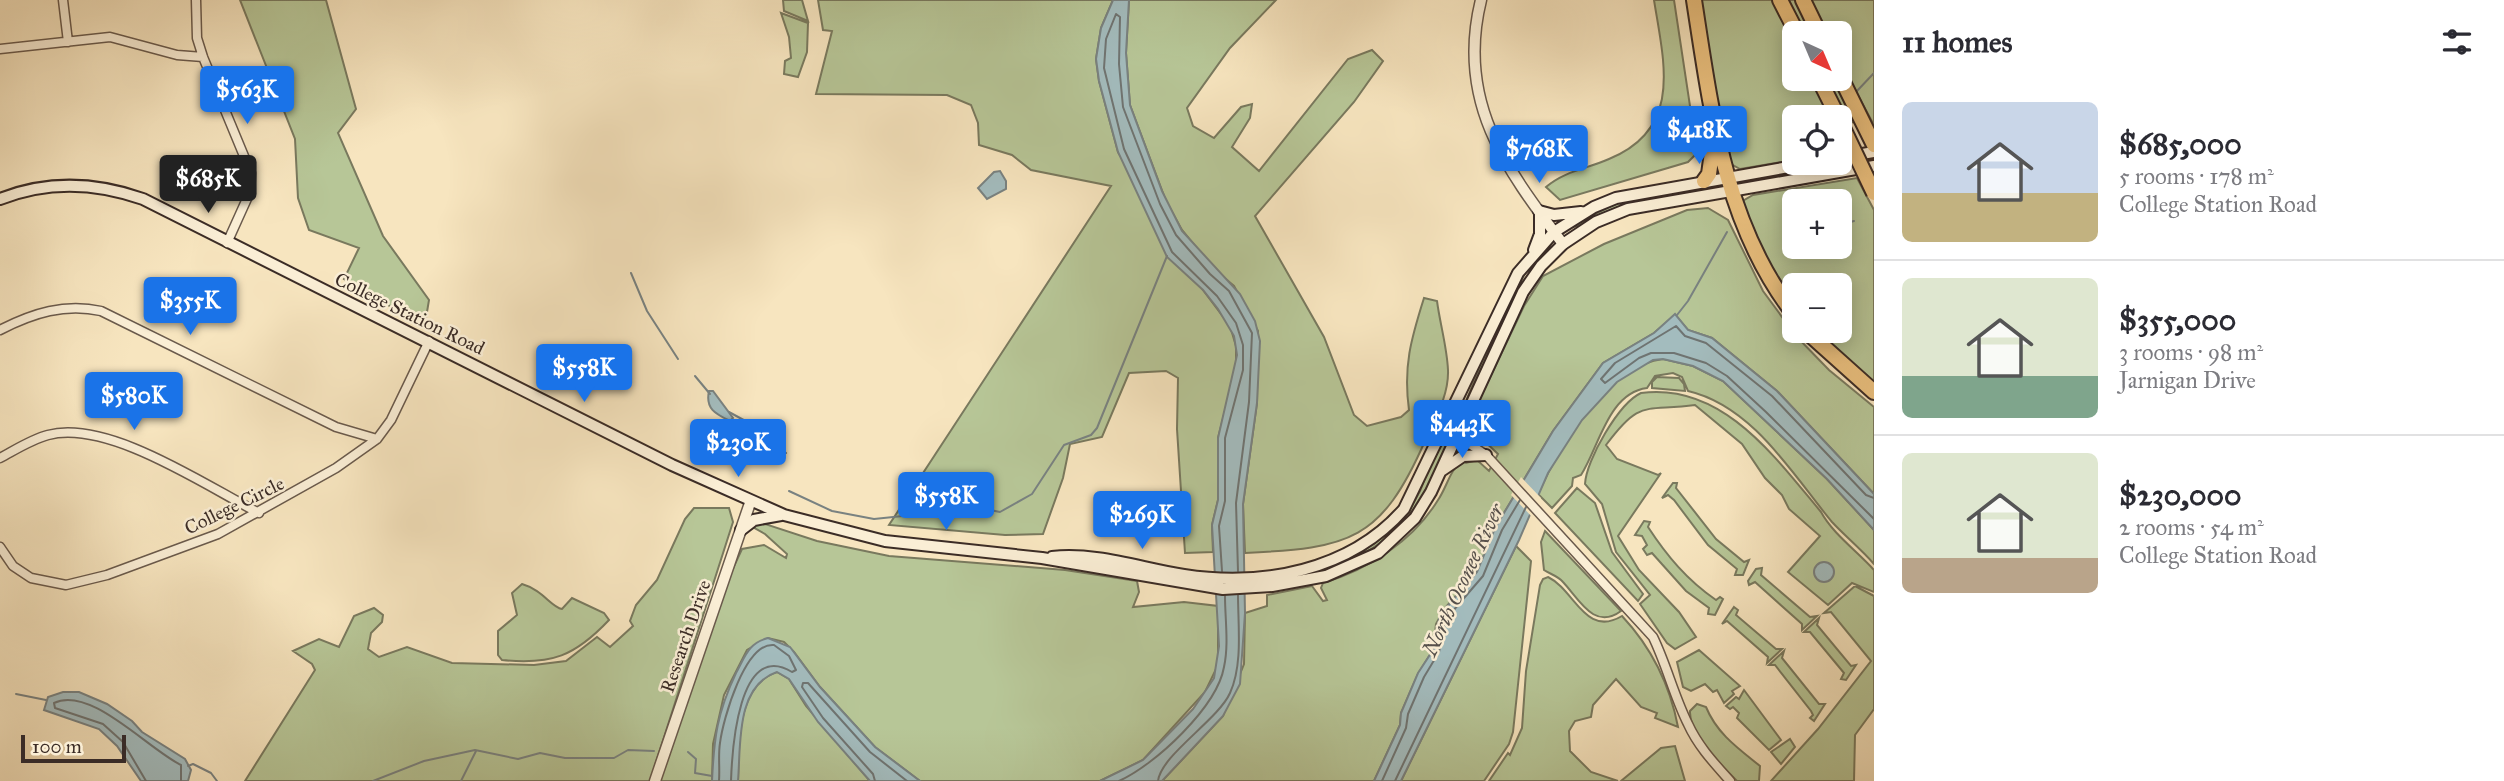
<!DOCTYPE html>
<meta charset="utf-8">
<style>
:root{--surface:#fff;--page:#f7f7f7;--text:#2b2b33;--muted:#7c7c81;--line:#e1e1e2;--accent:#1a73e8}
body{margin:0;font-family:"IM FELL Great Primer",serif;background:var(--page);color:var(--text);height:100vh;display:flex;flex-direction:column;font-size:26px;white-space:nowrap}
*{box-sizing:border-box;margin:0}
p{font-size:23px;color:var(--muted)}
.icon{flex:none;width:38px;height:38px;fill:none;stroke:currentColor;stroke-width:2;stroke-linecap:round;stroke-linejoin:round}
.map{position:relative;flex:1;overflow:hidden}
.drawer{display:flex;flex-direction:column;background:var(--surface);width:630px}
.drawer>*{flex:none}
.needle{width:46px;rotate:136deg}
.fabs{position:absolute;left:1782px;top:21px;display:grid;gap:14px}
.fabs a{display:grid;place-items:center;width:70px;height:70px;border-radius:10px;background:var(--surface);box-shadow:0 4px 18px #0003;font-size:35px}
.scale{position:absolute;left:21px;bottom:18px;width:105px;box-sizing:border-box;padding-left:7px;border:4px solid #3b2c26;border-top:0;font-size:19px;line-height:24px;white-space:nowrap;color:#3b2c26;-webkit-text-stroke:5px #faeed5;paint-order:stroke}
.price{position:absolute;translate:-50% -60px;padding:0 16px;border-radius:7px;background:var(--accent);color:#fff;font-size:23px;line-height:46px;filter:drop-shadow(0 2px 4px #0008)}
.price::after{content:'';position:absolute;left:50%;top:42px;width:21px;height:16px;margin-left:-10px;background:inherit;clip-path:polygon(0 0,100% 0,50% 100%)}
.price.active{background:#222;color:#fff}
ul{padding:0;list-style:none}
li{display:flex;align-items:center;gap:21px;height:175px;padding:0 28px}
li+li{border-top:2px solid var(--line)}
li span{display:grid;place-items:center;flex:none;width:196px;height:140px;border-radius:10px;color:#555}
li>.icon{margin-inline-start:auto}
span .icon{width:84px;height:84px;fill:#fffc;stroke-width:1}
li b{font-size:30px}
h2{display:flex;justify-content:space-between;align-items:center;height:84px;padding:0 28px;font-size:30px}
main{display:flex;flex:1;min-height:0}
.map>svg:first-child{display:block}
.green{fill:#b7c697;stroke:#79795e;stroke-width:2;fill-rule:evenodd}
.water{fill:#a3bcbe;stroke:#798281;stroke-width:2}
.pier{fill:#f7e5bf}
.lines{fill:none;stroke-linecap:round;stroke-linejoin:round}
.shore{stroke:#6f7472;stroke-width:2}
.stream{stroke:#798281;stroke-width:2}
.minor-casing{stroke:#6a5a4c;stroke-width:11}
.tertiary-casing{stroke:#6a5a4c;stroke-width:13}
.secondary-casing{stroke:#3b2c26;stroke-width:14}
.motorway-casing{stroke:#3b2c26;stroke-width:18}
.minor{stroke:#faeed5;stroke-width:8}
.tertiary{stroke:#faeed5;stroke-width:10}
.secondary{stroke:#faeed5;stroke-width:10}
.motorway{stroke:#ecc280;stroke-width:14}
.motorway-bridge-casing{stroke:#3b2c26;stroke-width:18;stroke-linecap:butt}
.motorway-bridge{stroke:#ecc280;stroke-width:14}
.labels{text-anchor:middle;stroke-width:5;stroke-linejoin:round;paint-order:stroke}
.street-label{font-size:19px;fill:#3b2c26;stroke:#faeed5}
.water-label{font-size:21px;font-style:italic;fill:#55504c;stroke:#faeed5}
</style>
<main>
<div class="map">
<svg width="1874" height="781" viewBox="0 0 1874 781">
<rect width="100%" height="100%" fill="#f7e5bf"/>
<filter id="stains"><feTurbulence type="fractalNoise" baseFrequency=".00286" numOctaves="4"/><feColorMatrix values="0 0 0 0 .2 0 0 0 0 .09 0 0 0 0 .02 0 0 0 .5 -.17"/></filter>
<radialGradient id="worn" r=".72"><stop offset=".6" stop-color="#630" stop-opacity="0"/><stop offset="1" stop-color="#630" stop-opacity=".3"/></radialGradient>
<!-- green -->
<path class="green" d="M240,0h86l30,109 -18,24 45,103 46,64 -3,18h-16l-66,-39 15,-31 -50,-18 -11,-32 -3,-59z
M783,0h19l6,21 -24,-10z
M818,0h295l-12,28 -5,31 3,22 19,71 85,138 27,36 6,20v22l-18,70v62l-6,25 1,27 -28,1 -8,-124 1,-51 -12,-7 -37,2 -27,64 -32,7 -7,34 -20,56 -38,1 -116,-10 222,-339 -80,-16 -19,-15 -33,-10 -1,-22 -7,-18 -24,-10 -131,-1 16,-63 -9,-1z
M1129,0h147l-46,48 -43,60 6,18 21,12 27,-31 11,-3 -2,14 -18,29 27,24 89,-112 24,-9 11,11 -29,41 -99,114 69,121 30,78 13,11 34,-9 8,-7c-6,-43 2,-71 15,-112l13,3c3,23 10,46 11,69 1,25 -13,49 -23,71 -44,100 -75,107 -180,112l-2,-49 14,-101 1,-72 -24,-45 -19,-16 -33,-40 -16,-29 -36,-96 -4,-52z
M1654,0h20l21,139v16l-7,7 -128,38 -14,-13c19,-16 40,-18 63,-28 74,-30 55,-96 45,-159z
M1700,0h75l19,38v41h20l19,38h-39v43l-54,9 -9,-5 -7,-21z
M1786,0h11l16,33h-11z
M1808,0h66v125l-35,-65v-27h-14z
M781,13l27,10 -1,29 -9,25 -14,-3 1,-13 6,-3 -2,-21z
M1825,79h11l20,43 -9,1z
M1857,178l17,32v176l-60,-55h25v-46h-45v20l-20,-32 -33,-71 12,-7zM1794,201h45v46h-45z
M1709,184l1,6 -114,27 -17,9 -10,1 48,-24z
M1708,208l20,12 35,71 33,45 33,34 45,37v87l-97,-103 -65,-53 -24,-8 -13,-15 -21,18 -51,30 -50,68 -58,97 -18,44 -33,37 -8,15 -3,26 -15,24 -17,39 -1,12 -26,56h-212l61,-65 21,-52 1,-51 22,-7v-11l45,-9 11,15 4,-1 -6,-12 2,-5c46,-14 90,-42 115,-83 9,-13 12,-31 25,-40l3,3 11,-3 12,11 9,-17 -19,-18 1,-12 -8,-9 52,-109 19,-30 61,-32 83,-34z
M1530,266l-6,9 -64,141 41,-102 26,-46z
M1663,359l30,7 30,15 104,98 47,51v34c-13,-15 -29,-28 -42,-42 -39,-47 -79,-116 -144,-131l-6,-14 -9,-4 -18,3 -8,12c-39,5 -48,59 -66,87l-8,3 -1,8 -20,22 -14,-14c21,-47 69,-128 125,-135z
M1657,377l22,1 5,6 1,7 -33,-3v-6z
M1641,393c81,-11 134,64 180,119 12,22 36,39 53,58v22l-22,-9 -24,22 -40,-33 32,-36 -31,-27 -7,-14 -17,-17 -23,-34 -47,-39c-51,7 -54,-7 -89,40l11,14 41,16 3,-2 -43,63 21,34 40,42 17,25 -21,12 -8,-6 -27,-39 10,-9 -34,-43 -14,-48 -17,-20c1,-24 34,-81 56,-91z
M1444,443l3,4c-30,64 -44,90 -110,120l-2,-5c29,-3 72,-45 85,-71 6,-14 12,-38 24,-48z
M1673,483h4l-1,5 40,51 28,23 5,-2 -6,15h-8l2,-6 -29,-24 -34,-45 -6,-5 -6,3z
M1577,488l18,15 17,49 31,42 -5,7 -83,-88z
M694,508h35l4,14 -83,259h-405l70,-111 -3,-6 -19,-13 26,-12 20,8 15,-31 20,-8 9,7 -1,7 -11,11 -3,16 11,8 28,-10 45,16 82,2 32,-4 31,-24 13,10 23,-21 -3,-5 6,-16 21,-25 28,-61z
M1644,521l6,1 -2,5c19,29 39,53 68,73l4,-3 3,2 -8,16 -7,-1 1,-6 -23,-17 -34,-38 -5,2 -4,-6 4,-4 -5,-9 -7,-1z
M759,522l58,19 72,15 176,14 72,11 2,11 -6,15 51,-5 34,4v59l-13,27 -62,68 -43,21h-180l-45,-34 -55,-60 -26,-35 -10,-10 -16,-4 -21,12 -23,45 -11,49 -1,37h-52l69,-204 13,-28 22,-4 22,13 1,-4 -22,-20 -14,-8z
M1545,531l76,80c-27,20 -42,-12 -58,-29 -5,-6 -13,-8 -19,-12l-3,-28z
M1516,546l15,15 -18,171 -4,12 -25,37h-83z
M1762,568l-1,7 49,42 7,-1 -15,14v-6l-47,-42 -6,3 -1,-4 8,-12z
M1548,577c27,13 37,61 74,39 29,31 48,69 56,111l-23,-9 2,-5 -16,-6 -25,-28 -23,26 -2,12 -16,4 -6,10 1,20 21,21 27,9h-129l19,-28 2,2 12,-27 4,-57 14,-86 3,-6z
M522,584c21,6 29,23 40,25l10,-11 32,15 5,7c-34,36 -57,45 -107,40l-4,-5v-24l19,-16 -5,-22z
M1855,586l19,10v113l-19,26 -1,46h-83l47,-52 53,-68 -40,-49 -7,1z
M1734,607l4,3 -2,5 40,34h6l-15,14 1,-6 -41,-36 -5,3z
M1819,618l-2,7 34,41 5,-1 -10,15 -5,-1 3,-6 -34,-41h-6z
M1699,650l41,36 -8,5 2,3 -10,9 -7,-13 -4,2 -8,-8 -14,7 -8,-4 -6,-25z
M1784,651l-2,7 37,46h6l-11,17 -4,-3 3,-3 -2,-4 -36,-46h-6z
M777,672l12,7 17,27 64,75h-132c1,-34 -2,-96 39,-109z
M1744,690l37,50 -12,10 -32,-32 2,-5 -6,-6 -3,2 -4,-3 10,-9 3,2z
M1697,704l9,3c11,27 33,42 54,59l-1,15h-22c-17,-18 -48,-44 -47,-70z
M1790,739l5,8 -14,17 -10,-12z
M1675,746l10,35h-64l40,-33z"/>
<!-- water -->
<path class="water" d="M1113,0h16l-3,53 4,52 32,86 20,40 58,63 15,27 5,20 -3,62 -14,101 2,109 -5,71 -17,32 -61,65h-62l43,-21 50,-51 21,-31 5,-32 -7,-121 6,-25v-62l19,-83 -3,-19 -16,-27 -15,-19 -36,-33 -49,-105 -19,-71 -3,-22 5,-31z
M1000,171l6,10v8l-19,10 -9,-11 16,-16z
M1675,314l13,16 24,8 65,53 97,103v36l-47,-51 -104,-98 -30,-15 -30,-7 -10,1 -36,22 -35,38 -34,53 -29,67 -118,241h-27l26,-56 1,-12 17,-40 15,-23 7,-35 37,-43 18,-44 58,-97 50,-68 51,-30z
M709,391h4l20,27 -3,3c-14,-7 -25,-12 -21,-30z
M1814 572a10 10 0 1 1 20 0a10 10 0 1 1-20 0Z
M768,638l22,9 30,40 55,60 45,34h-50l-52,-59 -29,-43 -12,-7c-42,14 -36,75 -39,109h-26c2,-43 5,-68 24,-108 9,-16 12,-30 32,-35z
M63,692h16l28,12 25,17 10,11 43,27 6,11 -3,11h-47l-24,-35 -18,-17 -55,-19 4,-13z"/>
<!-- pier -->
<path class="pier" d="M1521,477l20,21 -9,19 -21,-22z"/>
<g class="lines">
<!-- shore -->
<path class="shore" d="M1874,498l-8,-3 -94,-99 -66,-53 -21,-7 -9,-10 -61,37 -14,16 4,4 34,-25 12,-5h23l32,10 21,13 39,36 108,107
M1222,571l-3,-45 6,-25v-63l18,-68v-25l-7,-22 -19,-27 -45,-44 -48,-103 -20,-81 2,-29 10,-25 4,3 -1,47 4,43 37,97 16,31 34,39 19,17 23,42 -3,69 -13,101 2,68
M146,781l-23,-39 -20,-18 -48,-16 -1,-5c36,-18 94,46 127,62v16
M719,781c1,-13 -1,-26 1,-38 3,-24 25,-101 54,-98l15,11 7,14 -4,2c-54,-33 -60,80 -61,109
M875,781l-2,-7 -50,-56 -21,-31 1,-4h5l62,69 37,29
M1119,781c36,-16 98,-74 105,-114 5,-23 1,-48 1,-71
M1158,781c3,-26 60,-61 72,-88 13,-28 8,-68 8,-98
M1382,781l24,-53 2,-14 16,-37 15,-25 7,-33 37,-43 19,-46 18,-30
M1395,781l131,-274"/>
<!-- stream -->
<path class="stream" d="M1856,92l18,-19
M1839,225l15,-4
M1783,243l11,-5
M631,273l16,38 31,48
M1677,315l11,-14 39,-69
M695,376l15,18
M729,412l22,12 35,29
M789,491l43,20 42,8 106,-11 20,4 32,-18 32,-49 27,-10 6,-7 70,-172
M16,694l30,6
M688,752l8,7 -1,14 17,3
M188,766l5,-2 18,9 6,8
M373,781l51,-20 51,-11 43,9 22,-6 25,5h49l14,-8 26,1
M461,781l15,-30"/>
<defs>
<path id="minor" d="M63,0l5,42
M196,0l1,38 6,19 48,116 -1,19 -23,51
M0,49l110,-12 67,18 26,2
M0,330c33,-17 65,-27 101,-19l235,116 41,12
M1444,427l42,28 167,182c14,29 21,59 35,87 10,22 26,39 42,57
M0,458c15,-8 32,-19 48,-23 60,-16 158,51 211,78
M0,547l13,19 18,12 35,7 41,-10 111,-41 118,-66 41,-29 14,-19 38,-79"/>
<path id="tertiary" d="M1481,0c-25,101 24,167 82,244
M655,781l95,-278"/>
<path id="secondary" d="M1839,158l35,-6
M0,199c48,-19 95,-17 143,0l529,266 112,50 101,26 157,17 181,31 49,-3 54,-10 52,-23 37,-35 16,-26 92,-200 18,-26 22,-22 33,-22 32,-13 246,-43
M1539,211l15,4 27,-3
M1534,250l6,-16v-22
M1441,471l22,-15 23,-1
M741,530l13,-10 27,-5
M1052,557c44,-5 88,11 132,18 78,12 166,-4 220,-66l114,-236 36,-41 40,-25 22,-9 195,-35"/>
<path id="motorway" d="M1694,0c17,109 30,224 100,314
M1780,0l17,33
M1803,0l16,33
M1839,74l35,71
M1819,79l19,38
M1704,181l5,-7 5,-36
M1806,331l68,61"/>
</defs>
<!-- minor casing -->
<use href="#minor" class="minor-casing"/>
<!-- tertiary casing -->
<use href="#tertiary" class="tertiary-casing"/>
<!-- secondary casing -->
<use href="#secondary" class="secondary-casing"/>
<!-- motorway casing -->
<use href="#motorway" class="motorway-casing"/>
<!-- minor -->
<use href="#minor" class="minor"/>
<!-- tertiary -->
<use href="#tertiary" class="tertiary"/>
<!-- secondary -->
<use href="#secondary" class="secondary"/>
<!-- motorway -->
<use href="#motorway" class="motorway"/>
<defs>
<path id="motorway-bridge" d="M1843,128l31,65"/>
</defs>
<!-- motorway-bridge casing -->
<use href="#motorway-bridge" class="motorway-bridge-casing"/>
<!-- motorway-bridge -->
<use href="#motorway-bridge" class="motorway-bridge"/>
</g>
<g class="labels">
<!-- street labels -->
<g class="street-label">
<text transform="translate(410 313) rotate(26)" y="7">College Station Road</text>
<text transform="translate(234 505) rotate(-26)" y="7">College Circle</text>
<text transform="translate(685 636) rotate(-71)" y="7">Research Drive</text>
</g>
<!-- water labels -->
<g class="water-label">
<text transform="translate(1463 580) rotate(-65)" y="7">North Oconee River</text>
</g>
</g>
<rect width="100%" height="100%" filter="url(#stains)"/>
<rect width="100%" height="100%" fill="url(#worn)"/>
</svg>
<div class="fabs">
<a><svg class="needle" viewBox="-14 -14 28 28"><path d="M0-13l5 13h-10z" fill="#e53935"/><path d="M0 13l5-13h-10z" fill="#7c7c81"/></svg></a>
<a><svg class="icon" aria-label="locate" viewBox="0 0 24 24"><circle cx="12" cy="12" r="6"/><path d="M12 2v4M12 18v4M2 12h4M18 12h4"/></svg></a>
<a>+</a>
<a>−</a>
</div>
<div class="scale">100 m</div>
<b class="price" style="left:247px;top:126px">$563K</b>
<b class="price" style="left:1699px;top:166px">$418K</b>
<b class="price" style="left:1539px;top:185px">$768K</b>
<b class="price active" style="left:208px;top:215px">$685K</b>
<b class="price" style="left:190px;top:337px">$355K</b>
<b class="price" style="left:584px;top:404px">$558K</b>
<b class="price" style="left:134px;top:432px">$580K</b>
<b class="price" style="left:1462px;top:460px">$443K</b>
<b class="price" style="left:738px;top:479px">$230K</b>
<b class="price" style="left:946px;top:532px">$558K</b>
<b class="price" style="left:1142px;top:551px">$269K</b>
</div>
<section class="drawer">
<h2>11 homes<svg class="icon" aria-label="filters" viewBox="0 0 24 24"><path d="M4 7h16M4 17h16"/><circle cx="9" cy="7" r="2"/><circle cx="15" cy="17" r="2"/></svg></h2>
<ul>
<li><span style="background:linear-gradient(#c9d6e8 65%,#c2b280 0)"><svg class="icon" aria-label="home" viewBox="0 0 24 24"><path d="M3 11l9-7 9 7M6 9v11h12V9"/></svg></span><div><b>$685,000</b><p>5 rooms · 178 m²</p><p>College Station Road</p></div></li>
<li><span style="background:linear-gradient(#dfe7d0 70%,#7fa58c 0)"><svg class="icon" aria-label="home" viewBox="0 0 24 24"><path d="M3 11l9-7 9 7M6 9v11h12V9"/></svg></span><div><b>$355,000</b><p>3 rooms · 98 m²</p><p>Jarnigan Drive</p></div></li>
<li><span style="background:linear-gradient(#dfe7d0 75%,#b9a48a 0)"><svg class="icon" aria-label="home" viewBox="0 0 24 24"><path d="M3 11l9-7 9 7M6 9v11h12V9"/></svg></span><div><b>$230,000</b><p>2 rooms · 54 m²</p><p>College Station Road</p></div></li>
</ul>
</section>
</main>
